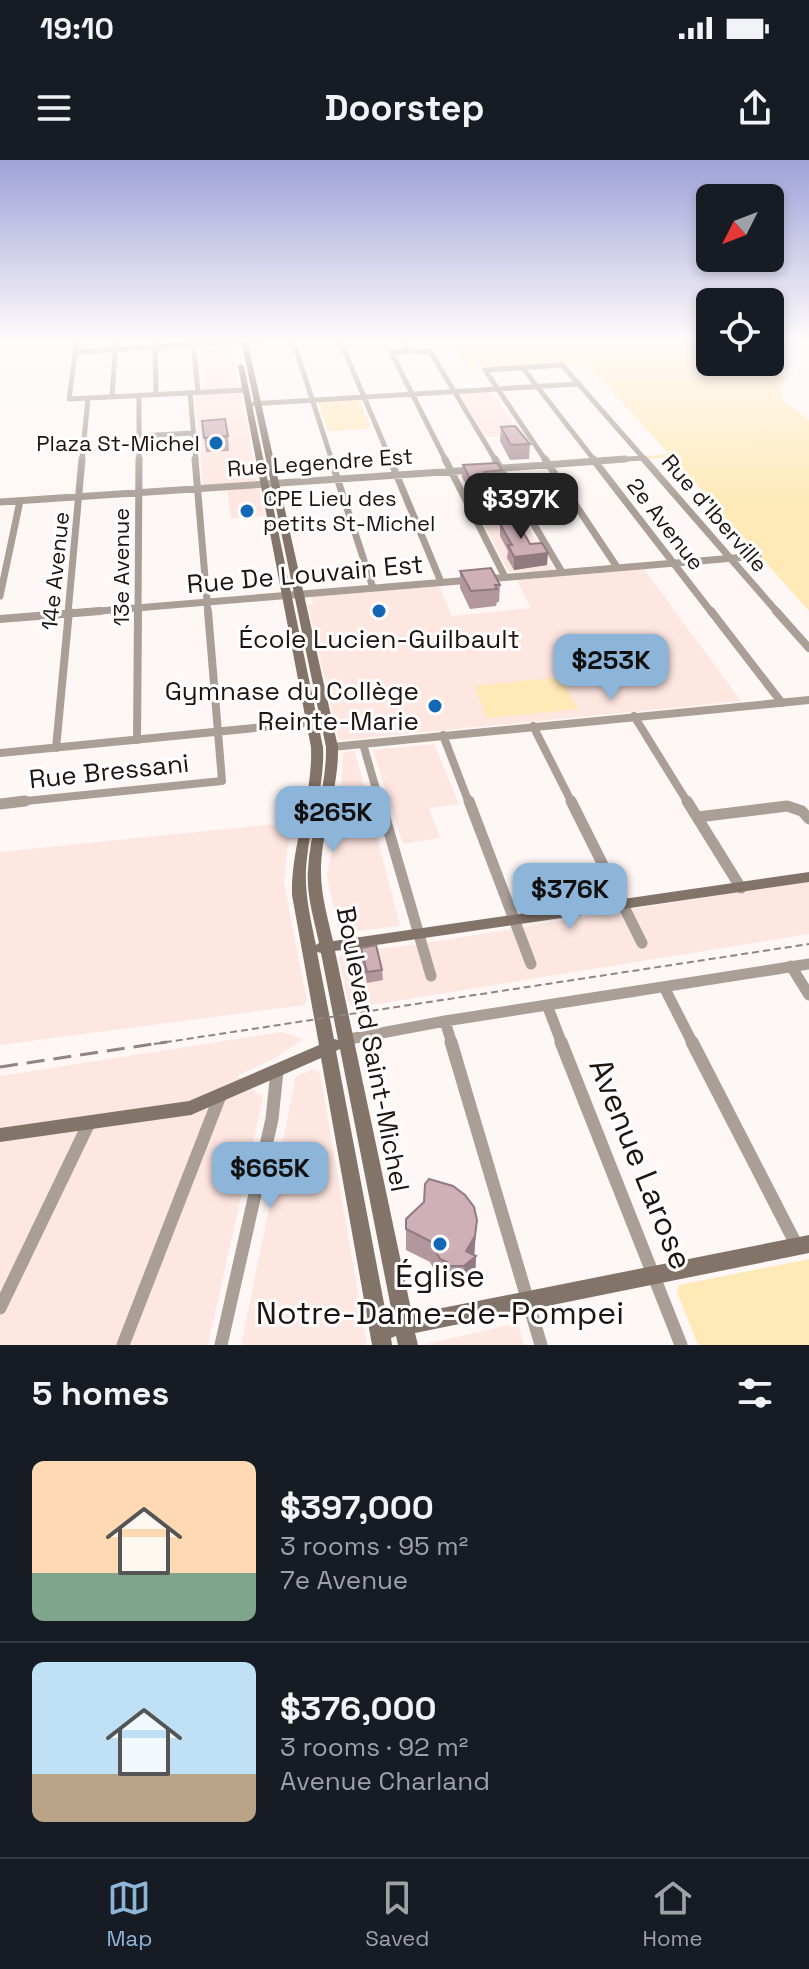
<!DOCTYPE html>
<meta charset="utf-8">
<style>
:root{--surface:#171b24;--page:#242831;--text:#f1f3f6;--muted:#9ea1a6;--line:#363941;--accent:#8db4d9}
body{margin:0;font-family:"Space Grotesk",sans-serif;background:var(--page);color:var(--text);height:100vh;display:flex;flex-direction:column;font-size:30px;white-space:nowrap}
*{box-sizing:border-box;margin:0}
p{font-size:26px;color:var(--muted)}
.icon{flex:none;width:44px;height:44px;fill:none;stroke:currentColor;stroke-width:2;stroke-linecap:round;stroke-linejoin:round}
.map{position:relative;height:1185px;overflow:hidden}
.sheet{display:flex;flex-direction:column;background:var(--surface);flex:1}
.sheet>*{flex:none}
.needle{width:52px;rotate:228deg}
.controls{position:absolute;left:696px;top:24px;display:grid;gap:16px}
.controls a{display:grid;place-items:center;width:88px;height:88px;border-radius:12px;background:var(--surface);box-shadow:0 4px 12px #0003;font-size:40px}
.price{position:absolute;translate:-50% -68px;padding:0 18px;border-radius:16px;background:var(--accent);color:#111;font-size:26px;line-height:52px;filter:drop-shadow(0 2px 4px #0008)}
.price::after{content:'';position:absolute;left:50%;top:48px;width:24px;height:18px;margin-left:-12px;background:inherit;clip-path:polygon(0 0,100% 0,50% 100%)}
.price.on{background:#222;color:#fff}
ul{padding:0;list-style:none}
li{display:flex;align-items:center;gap:24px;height:200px;padding:0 32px}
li+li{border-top:2px solid var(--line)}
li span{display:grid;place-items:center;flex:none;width:224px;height:160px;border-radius:12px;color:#555}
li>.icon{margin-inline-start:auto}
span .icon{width:96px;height:96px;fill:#fffc;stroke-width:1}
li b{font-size:34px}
h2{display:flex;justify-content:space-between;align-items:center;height:96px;padding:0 32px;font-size:34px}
.status{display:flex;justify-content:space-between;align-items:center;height:56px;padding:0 40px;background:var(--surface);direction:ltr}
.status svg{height:22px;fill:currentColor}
header{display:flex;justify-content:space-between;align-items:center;height:104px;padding:0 32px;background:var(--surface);font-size:36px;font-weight:800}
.dock{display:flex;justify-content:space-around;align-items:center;height:112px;border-top:2px solid var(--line);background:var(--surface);font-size:22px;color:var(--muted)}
.dock a{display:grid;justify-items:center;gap:4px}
.dock .on{color:var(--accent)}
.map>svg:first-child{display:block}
.built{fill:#fee6e1}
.green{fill:#ffe9b7}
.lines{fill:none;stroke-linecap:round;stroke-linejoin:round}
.street-far4{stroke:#a99f97;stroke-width:5}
.street-far3{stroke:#a99f97;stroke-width:7}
.street-far2{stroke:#a99f97;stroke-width:8}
.street-far1{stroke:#a99f97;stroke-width:11}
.street{stroke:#a99f97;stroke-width:13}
.secondary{fill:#837469;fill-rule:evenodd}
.rail-far1{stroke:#8e8584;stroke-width:2;stroke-dasharray:7 4;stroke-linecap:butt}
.rail{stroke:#8e8584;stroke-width:3;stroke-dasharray:18 9;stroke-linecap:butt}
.wall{fill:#b2979d}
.shaded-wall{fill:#917b80}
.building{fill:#cfb0b7;stroke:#917b80;stroke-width:2}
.poi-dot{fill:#1367b5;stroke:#fff;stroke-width:3}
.labels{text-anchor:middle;stroke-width:6;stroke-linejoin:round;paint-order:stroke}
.far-poi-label{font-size:22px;fill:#1e1412;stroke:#fff;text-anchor:end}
.far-street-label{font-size:22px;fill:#1e1412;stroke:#fff}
.street-label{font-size:26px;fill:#1e1412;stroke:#fff}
.poi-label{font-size:26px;fill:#1e1412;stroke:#fff}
.near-street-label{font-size:32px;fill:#1e1412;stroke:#fff}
.near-poi-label{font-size:32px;fill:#1e1412;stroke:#fff}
</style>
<div class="status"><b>19:10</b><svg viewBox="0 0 49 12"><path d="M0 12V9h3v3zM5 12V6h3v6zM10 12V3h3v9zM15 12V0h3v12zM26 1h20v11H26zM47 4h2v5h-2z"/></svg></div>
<header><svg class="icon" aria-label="menu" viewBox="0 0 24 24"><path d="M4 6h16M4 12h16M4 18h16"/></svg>Doorstep<svg class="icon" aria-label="share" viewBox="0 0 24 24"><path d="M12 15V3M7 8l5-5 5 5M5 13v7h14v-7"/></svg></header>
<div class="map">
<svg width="809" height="1185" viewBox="0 0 809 1185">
<rect width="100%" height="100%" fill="#fef7f6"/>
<!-- built -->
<path class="built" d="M231,186l8,42 -35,2 -4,-43z
M491,231l30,44 -35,2 -27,-44z
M241,233l16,85 -2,4 -52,3 -8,-91z
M497,313l56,97 -44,2 -51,-98z
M259,328l6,28 -34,2 -4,-29z
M644,409l97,132 -397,39 -6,-2 -30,-133 5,-1 -2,-7 128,-11 13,30 79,-8 -14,-28z
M434,584l25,60 -30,4 11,30 -37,6 -30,-94z
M355,591l45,175 -61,7 -12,-57 14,-74 2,-50z
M296,662l-9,29 -3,32 23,118 -3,4 -304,40v-193z
M809,720v54l-456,74 -5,-8 -9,-42 3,-5 78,-9z
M282,872l21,7 -26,18 -40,19 26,22 -55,247h-208v-269z
M314,909l6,4 47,272h-126l55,-269z
M518,1163l6,22h-98v-1z"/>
<!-- green -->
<path class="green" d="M449,180h203l58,7v15l59,1 17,18 -5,5 2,14 26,20v191l-137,-154 -23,2 -2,-3 22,-2 -78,-86 -10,-4 -110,5z
M359,239l12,29 -43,3 -10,-29z
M561,517l17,32 -91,9 -13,-32z
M809,1099v86h-111l-21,-53 2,-7z"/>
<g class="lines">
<!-- street-far4 -->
<path class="street-far4" d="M77,180l-8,59 177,-9
M155,180l1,54
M193,180l5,52
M293,180l39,121
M340,180l51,121
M403,180l6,11
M76,192l189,-12
M522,207l73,94
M190,233l6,68
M112,237l4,-57
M250,244l328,-20
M139,276l53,-3
M82,301l6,-63
M139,301v-66
M446,301l-55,-109 39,-1 66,110
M546,301l-61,-91 77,-5 84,96
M597,301l46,-3"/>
<!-- street-far3 -->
<path class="street-far3" d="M195,299l13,154
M331,299l42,129
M390,299l51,123
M445,299l60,118
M495,299l67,113
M545,299l72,108
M593,299l119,154
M644,299l134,154
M490,309l135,-10
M0,342l472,-32
M486,419l272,-23
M0,436l20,-95
M68,453l14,-154
M76,453l395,-33
M138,453l1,-154"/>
<!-- street-far2 -->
<path class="street-far2" d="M711,451l71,92
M776,451l33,37
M0,459l100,-8
M634,556l54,87
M533,566l39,77
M443,575l26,68
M137,580l1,-129
M363,584l17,59
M332,587l477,-47
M56,588l13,-137
M0,593l326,-32
M6,643l216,-22 -14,-170"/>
<!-- street-far1 -->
<path class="street-far1" d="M380,641l51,175
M469,641l62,163
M571,641l71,142
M687,641l54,87
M0,644l25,-3
M698,657l89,-11 15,5 7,8
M791,806l18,29
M664,827l29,57
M547,845l15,39
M445,861l7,23
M344,880l101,-19 364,-57"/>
<!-- street -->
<path class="street" d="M451,882l90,303
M561,882l120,303
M692,882l105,204
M0,1148l89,-185
M123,1185l97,-249
M221,1185l51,-226 5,-48"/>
<!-- secondary -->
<path class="secondary" d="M241,180h6l91,407c1,43 -17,83 -17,125 0,23 7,47 12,69l476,-69v10l-474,69 77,363 397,-79v18l-394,80 3,12h-20l-2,-9 -5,2 1,7h-20l-51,-287 -130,57 -191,27v-14l189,-27 130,-56 -27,-150c-1,-51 21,-97 19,-148l-73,-381 3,-2 3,2 79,381c2,40 -12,72 -16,111 -4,30 3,58 9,87l3,-2c-5,-24 -13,-49 -11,-73 2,-42 19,-81 18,-123zM317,792l4,1 17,87 -4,-1zM340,889l53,269 -6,1 -51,-268z"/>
<!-- rail-far1 -->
<path class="rail-far1" d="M154,884l655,-100"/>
<!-- rail -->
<path class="rail" d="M0,907l167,-25"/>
</g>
<!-- wall -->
<path class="wall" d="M202,261l26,15 1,15 -23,1z
M501,267l29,17 -1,15 -19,1 -10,-19z
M463,305l39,5 -1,12 -11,1 -1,10 -18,1 -9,-17z
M500,364l30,20 17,21 -33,5 -7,-12 1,-7 -8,-15z
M460,411l40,14 -1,17h-2l-1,4 -26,3 -10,-21z
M361,788l21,22 1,10 -16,3 -6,-25z
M406,1059l71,1 -3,35 2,1 -1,21 -12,10h-17v-4l-6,-3 -10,-18 -24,-12z"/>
<!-- shaded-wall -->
<path class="shaded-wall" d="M548,393l-1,12 -33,5v-13z
M477,1060l-3,37 2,-1 -1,21 -12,10 3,-36z"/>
<!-- building -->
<path class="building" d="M225,259l3,17 -24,2 -2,-17z
M515,266l15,18 -19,1 -10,-18z
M497,303l5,7 -18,2 6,9 -18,1 -9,-17z
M517,361l13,23 12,-1 6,10 -34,4 -6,-12h4l-12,-21z
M491,408l9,17h-5l2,4 -26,2 -11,-20z
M376,785l6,25 -15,2 -6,-24z
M429,1019l24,7 12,9 9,12 3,13 -2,16 -9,15 10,5 -12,10h-18l1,-4 -7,-3 -10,-18 -24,-12v-10l18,-17 1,-18z"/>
<!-- sky -->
<linearGradient id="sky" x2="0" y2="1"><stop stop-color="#9fa2d8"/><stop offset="0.52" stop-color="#fffbfb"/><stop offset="1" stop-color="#fffbfb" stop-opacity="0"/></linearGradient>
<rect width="809" height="346" fill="url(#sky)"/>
<!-- markers -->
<g class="poi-dot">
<circle cx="216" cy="283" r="8"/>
<circle cx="247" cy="351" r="8"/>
<circle cx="379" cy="451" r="8"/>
<circle cx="435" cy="546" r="8"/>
<circle cx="440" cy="1084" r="8"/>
</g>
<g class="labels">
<!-- far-poi labels -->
<g class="far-poi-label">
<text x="200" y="291">Plaza St-Michel</text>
<text x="263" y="346" text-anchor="start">CPE Lieu des<tspan x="263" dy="25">petits St-Michel</tspan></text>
</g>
<!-- far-street labels -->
<g class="far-street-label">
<text transform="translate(320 302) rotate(-4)" y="8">Rue Legendre Est</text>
<text transform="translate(715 353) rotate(49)" y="8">Rue d'Iberville</text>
<text transform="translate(666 364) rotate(52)" y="8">2e Avenue</text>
<text transform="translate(121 407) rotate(-90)" y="8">13e Avenue</text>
<text transform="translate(55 411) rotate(-84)" y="8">14e Avenue</text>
</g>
<!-- street labels -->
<g class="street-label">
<text transform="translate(305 414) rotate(-5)" y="9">Rue De Louvain Est</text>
<text transform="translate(109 611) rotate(-6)" y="9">Rue Bressani</text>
<text transform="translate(373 889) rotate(79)" y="9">Boulevard Saint-Michel</text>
</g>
<!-- poi labels -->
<g class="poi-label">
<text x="379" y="488">École Lucien-Guilbault</text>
<text x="419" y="540" text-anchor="end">Gymnase du Collège<tspan x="419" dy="30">Reinte-Marie</tspan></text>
</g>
<!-- near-street labels -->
<g class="near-street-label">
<text transform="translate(641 1004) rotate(68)" y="11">Avenue Larose</text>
</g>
<!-- near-poi labels -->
<g class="near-poi-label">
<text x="440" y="1127">Église<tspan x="440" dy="37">Notre-Dame-de-Pompei</tspan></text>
</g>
</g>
</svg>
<div class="controls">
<a><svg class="needle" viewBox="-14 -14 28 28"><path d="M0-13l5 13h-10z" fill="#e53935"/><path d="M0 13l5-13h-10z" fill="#9ea1a6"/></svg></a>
<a><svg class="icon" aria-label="locate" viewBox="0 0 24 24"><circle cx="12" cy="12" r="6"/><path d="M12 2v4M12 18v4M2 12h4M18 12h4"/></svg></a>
</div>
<b class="price on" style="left:521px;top:381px">$397K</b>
<b class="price" style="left:611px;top:542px">$253K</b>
<b class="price" style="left:333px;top:694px">$265K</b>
<b class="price" style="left:570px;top:771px">$376K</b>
<b class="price" style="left:270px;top:1050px">$665K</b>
</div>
<section class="sheet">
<h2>5 homes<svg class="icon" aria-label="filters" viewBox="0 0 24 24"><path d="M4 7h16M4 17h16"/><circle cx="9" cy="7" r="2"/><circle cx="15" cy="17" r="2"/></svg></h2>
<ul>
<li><span style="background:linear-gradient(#ffd9b3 70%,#7fa58c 0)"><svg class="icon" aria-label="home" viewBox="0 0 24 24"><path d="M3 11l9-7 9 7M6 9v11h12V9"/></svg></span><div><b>$397,000</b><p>3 rooms · 95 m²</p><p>7e Avenue</p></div></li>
<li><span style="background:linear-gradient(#bfe0f5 70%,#b9a48a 0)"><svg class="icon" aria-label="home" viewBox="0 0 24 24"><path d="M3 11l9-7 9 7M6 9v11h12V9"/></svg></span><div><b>$376,000</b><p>3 rooms · 92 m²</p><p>Avenue Charland</p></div></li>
</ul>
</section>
<nav class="dock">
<a class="on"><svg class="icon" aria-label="map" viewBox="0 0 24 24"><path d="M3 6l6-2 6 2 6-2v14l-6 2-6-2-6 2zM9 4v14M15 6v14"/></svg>Map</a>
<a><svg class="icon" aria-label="saved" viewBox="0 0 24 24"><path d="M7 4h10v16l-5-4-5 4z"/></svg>Saved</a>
<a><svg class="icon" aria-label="home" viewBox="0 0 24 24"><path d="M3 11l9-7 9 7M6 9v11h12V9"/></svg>Home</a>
</nav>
